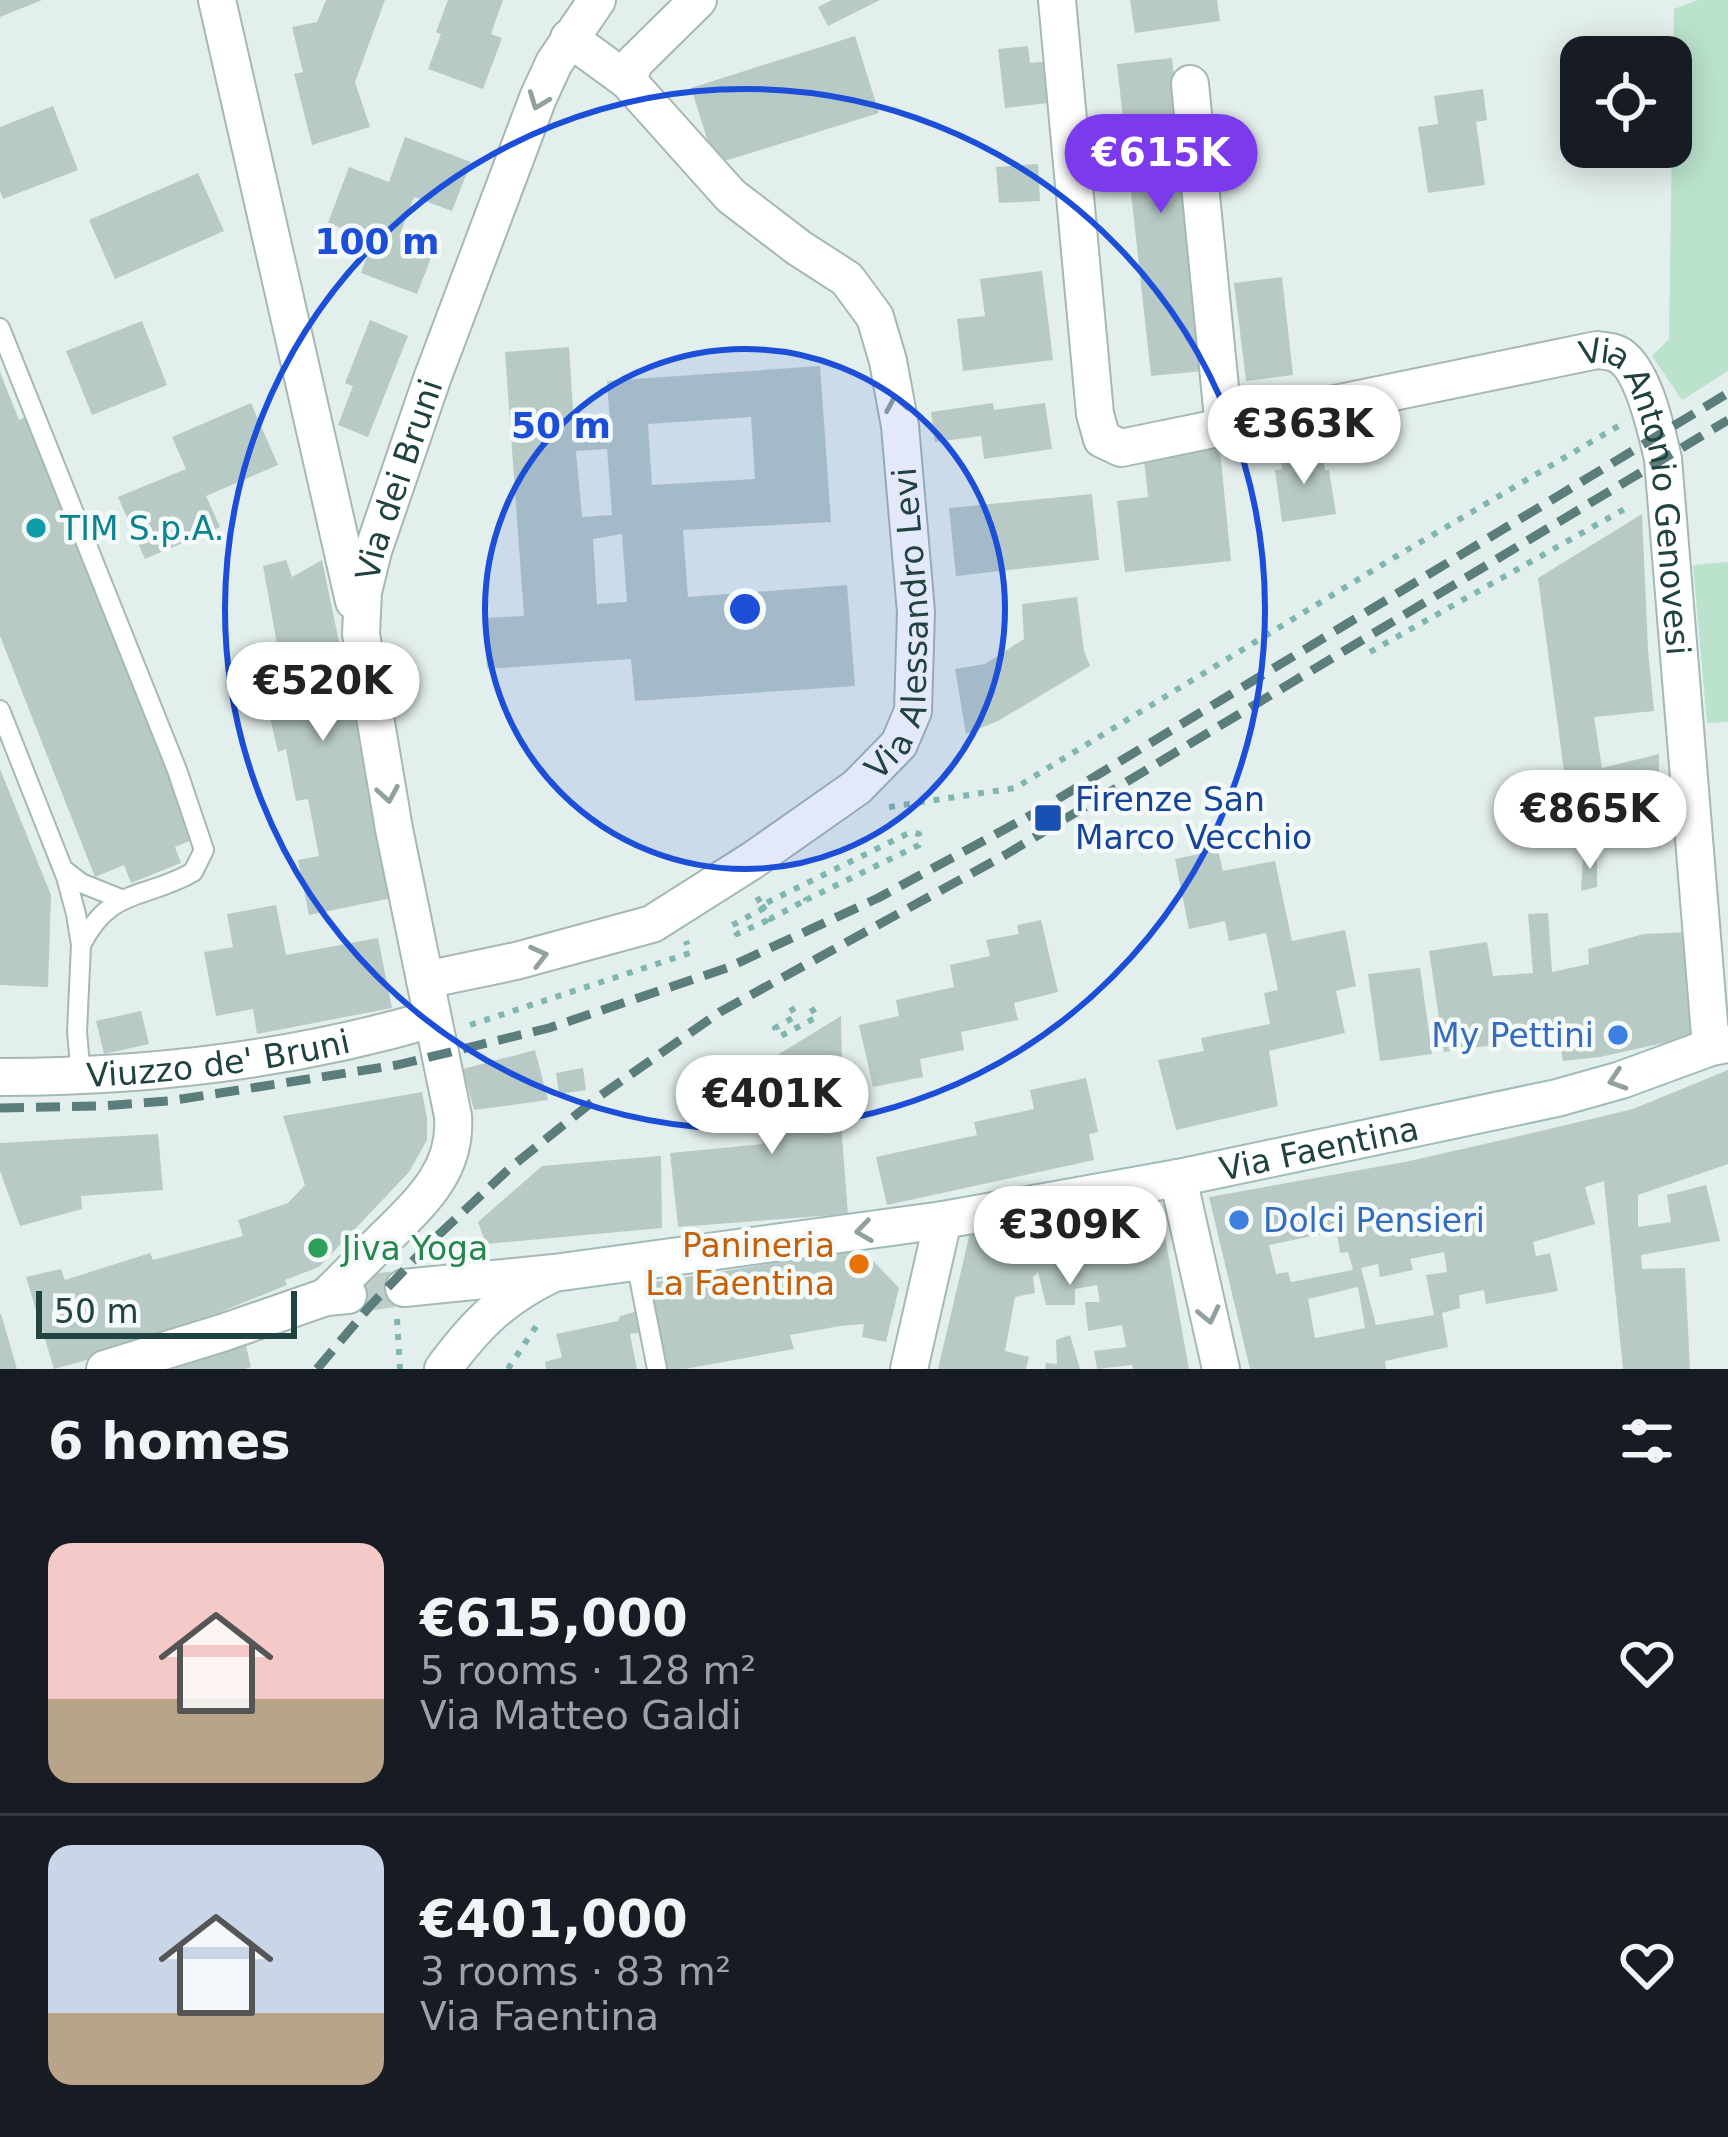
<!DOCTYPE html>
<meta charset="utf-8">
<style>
:root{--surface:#171b24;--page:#20242c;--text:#f1f3f6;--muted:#9ea1a6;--line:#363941;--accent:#7c3aed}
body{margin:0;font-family:"DejaVu Sans",sans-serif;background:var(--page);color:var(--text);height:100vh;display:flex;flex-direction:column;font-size:45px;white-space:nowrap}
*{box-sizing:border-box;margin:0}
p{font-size:39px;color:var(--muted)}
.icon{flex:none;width:66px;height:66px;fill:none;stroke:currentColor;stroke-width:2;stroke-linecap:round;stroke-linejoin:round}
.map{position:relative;height:1369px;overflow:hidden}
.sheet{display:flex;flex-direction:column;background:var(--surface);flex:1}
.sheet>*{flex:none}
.tools{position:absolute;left:1560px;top:36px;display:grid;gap:24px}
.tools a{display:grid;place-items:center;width:132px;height:132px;border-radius:24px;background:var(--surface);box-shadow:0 6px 30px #0003;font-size:60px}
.scale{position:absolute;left:36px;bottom:30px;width:261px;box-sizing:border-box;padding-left:12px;border:6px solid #204341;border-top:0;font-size:33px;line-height:42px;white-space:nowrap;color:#204341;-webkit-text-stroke:9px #f4faf9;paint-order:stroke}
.price{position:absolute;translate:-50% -102px;padding:0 27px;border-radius:42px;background:#fff;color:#222;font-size:39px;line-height:78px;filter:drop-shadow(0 3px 6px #0008)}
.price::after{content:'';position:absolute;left:50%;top:72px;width:36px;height:27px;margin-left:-18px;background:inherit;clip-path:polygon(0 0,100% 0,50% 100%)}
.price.on{background:var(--accent);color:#fff}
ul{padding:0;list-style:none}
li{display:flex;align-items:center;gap:36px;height:300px;padding:0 48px}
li+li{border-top:3px solid var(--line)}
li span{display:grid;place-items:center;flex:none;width:336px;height:240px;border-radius:24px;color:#555}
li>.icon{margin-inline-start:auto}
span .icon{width:144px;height:144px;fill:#fffc;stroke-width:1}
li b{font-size:51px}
h2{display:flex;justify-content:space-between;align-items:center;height:144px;padding:0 48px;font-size:51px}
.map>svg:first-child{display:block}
.green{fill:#bae2cd}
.building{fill:#b8cac6;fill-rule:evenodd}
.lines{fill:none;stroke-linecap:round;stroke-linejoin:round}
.street-tunnel{stroke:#bccdca;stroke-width:36;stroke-dasharray:36 18;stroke-linecap:butt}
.lane-casing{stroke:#a5b8b5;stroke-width:22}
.street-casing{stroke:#a5b8b5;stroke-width:40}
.secondary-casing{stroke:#a0bcb9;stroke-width:40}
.path{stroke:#80b6b1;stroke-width:6;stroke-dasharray:6 9;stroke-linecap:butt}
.lane{stroke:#fff;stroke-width:18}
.street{stroke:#fff;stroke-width:36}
.secondary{stroke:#fff;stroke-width:36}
.rail{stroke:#5b7e7c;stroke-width:9;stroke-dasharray:24 12;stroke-linecap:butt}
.oneway{stroke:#90a1a0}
.ring{fill:none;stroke:#1d4ed8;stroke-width:6}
.culture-dot{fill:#0f9aa8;stroke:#f4faf9;stroke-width:4.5}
.transit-dot{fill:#1a4fb4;stroke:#f4faf9;stroke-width:4.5}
.shop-dot{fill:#3f7fe0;stroke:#f4faf9;stroke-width:4.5}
.leisure-dot{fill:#2e9e5b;stroke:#f4faf9;stroke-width:4.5}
.food-dot{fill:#e8710a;stroke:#f4faf9;stroke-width:4.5}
.labels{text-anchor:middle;stroke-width:9;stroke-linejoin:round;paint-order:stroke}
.street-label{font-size:33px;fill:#204341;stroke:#f4faf9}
.culture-label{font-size:33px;fill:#0d838f;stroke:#f4faf9;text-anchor:start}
.transit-label{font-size:33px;fill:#164399;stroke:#f4faf9;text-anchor:start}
.shop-label{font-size:33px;fill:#366cbe;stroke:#f4faf9;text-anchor:end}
.food-label{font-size:33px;fill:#c56008;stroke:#f4faf9;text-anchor:end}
.leisure-label{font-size:33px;fill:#27864d;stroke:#f4faf9;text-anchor:start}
.centre{fill:#1d4ed8;stroke:#f4faf9;stroke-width:6}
.ring-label{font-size:36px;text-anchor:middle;font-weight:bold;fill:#1d4ed8;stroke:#f4faf9;stroke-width:9;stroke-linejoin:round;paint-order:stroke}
</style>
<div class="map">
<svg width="1728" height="1369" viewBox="0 0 1728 1369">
<rect width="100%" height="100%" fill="#e3efec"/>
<!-- green -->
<path class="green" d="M1698,0h30v371l-46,29 -30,-44 17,-17 5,-330z
M1728,562v160l-21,1 -14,-158z"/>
<!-- building -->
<path class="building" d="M0,0h42l-42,17z
M326,0h59l-30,82 15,45 -58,18 -18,-71 9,-2 -11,-45 25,-5z
M448,0h55l-12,34 11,4 -19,51 -55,-20 13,-35 -5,-2z
M832,0h48l-52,26 -10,-19z
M1130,0h87l3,21 -85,12z
M855,36l24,77 -164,51 -24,-76z
M1028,46l2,17 22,-2 5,41 -52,6 -7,-59z
M1172,58l20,176 11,137 -52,5 -34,-312z
M1483,89l4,31 -11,2 9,63 -57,8 -10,-66 20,-3 -4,-28z
M53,106l25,64 -75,29 -3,-8v-64z
M405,137l66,25 -19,49 -38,-14 -15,40 35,13 -17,44 -56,-21 12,-33 -45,-17 21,-56 40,15z
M1038,164l2,37 -41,2 -3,-36z
M198,173l26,58 -109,48 -26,-59z
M1042,271l11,89 -90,11 -6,-52 28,-3 -5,-37z
M1282,277l11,98 -47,6 -12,-98z
M370,320l38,16 -40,101 -30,-12 15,-39 -8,-3z
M142,321l25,64 -75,30 -26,-64z
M569,347l5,78 36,-2 -3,-42 213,-15 11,156 -148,8 5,67 159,-12 8,101 -220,15 -4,-42 -144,10 -4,-51 41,-2 -19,-264zM751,417l4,62 -103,6 -4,-61zM607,449l5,66 -30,2 -6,-66zM622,534l5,68 -30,2 -4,-65z
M0,372l19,48 8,-4 167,423 -19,8 6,16 -50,20 -7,-18 -29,12 -95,-241z
M251,403l27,62 -72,31 14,31 -75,32 -27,-62 68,-28 -14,-32z
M993,403l1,7 51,-7 7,46 -68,10 -3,-23 -46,6 -4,-30z
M1219,441l12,120 -106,11 -8,-71 31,-4 -5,-48z
M1322,449l3,21h4l7,44 -54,8 -7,-52 7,-1 -2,-14z
M1092,494l7,66 -143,16 -7,-68z
M1642,514l6,136 6,61 -60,6 8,51 57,-14v35l-88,34 -33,-245z
M286,560l6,17 30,-17 70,338 -83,17 -11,-55 21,-4 -11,-57 -12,2 -10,-52 -8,3 -13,-58 20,-5 -22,-123z
M1077,597l7,54 6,15 -92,55 -32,13 -11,-65 30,-5 39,-25 -2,-35z
M0,769l51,126 -3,92 -48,-2z
M1218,850l5,21 52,-10 17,80 53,-11 11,56 -20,5 9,42 -76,18 9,55 -102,24 -18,-70 46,-9 -3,-13 69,-14 -6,-31 14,-3 -12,-57 -37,8 -4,-20 -36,8 -14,-70z
M1597,852v35l-16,4 2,-34z
M276,905l10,50 92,-17 14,70 -135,26 -4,-25 -37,7 -12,-64 29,-5 -6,-33z
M1548,913l4,59 37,-8 -1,-15 56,-15 45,-2 10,103 -99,22 -37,4 -6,-34 -58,7 2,10 -57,8 -15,-101 58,-9 6,34 40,-3 -5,-59z
M1041,920l17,72 -44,11 4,17 -57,12 3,18 -44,9 3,18 -50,10 -14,-62 40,-9 -3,-16 58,-13 -4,-22 40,-9 -4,-16 33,-6 -2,-9z
M1420,968l12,86 -52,7 -12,-87z
M141,1011l8,33 -45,10 -8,-33z
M841,1016l1,51 -41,6 3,54 37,-3 7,90 -170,13 -8,-74 93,-9 -2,-15h20l-5,-73z
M535,1050l13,50 -74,10 -11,-41z
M583,1068l3,22 -27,4 -3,-21z
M1728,1070v94l-90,31v32l33,-5 -4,-27 39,-10 14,56 -79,14 1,14 43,-1 5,101h-67l-19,-188 -19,6 10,37 -62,18 3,14 14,-3 8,38 -72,13 -2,-14 -25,5 1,13 -18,5 6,34 -63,14 1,8h-136l-41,-172 196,-35 106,-24 122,-29zM1337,1231l3,22 8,-1 5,18 -62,12 -3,-10 -12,2 -7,-29zM1444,1252l3,20 -21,3 8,40 -58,10 -15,-57 17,-4 2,13 33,-7 -3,-11zM1358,1287l7,41 -50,10 -7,-39z
M1086,1078l12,54 -9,2 5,26 -207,45 -11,-48 101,-22 -3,-13 60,-13 -4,-19z
M422,1092l5,26v22l-18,32 -90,95 -34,13 2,5 -111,45 -53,20 -69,19 -28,-92 35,-8 4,11 85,-27 3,7 90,-24 -5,-16 50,-17 17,-18 -22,-69z
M158,1134l5,56 -82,6 1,13 -62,17 -20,-55v-28z
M661,1156l1,72 -176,16 -8,-22 64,-56z
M1159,1204l30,165h-56l-1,-4 -35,4 -3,-18 32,-4 -4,-22 -34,6 -3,-29h15l-3,-17 -22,4v16h-29l-8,-33 -5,5 2,16 -20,4 -10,54 24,6 -3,12h-88l32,-136z
M862,1249l37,39 -13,54 -24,-5 2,-13 -24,2 -50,9 4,14 -109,20h-20l-16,-86z
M638,1311l5,21 -13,2 7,35h-91l-1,-7 17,-5 -6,-23 62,-13 2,-5z
M0,1314h1l16,55h-17z
M1070,1335l10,34h-35l1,-6 11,1 -1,-24z
M246,1346l5,21 -6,2h-81z"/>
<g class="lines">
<!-- street-tunnel -->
<path class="street-tunnel" d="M357,1294l47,-6"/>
<defs>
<path id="lane" d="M0,328l177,442 27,80 -11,22c-48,28 -82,14 -112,73
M0,710l66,167 10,37 5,31 -4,87 4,45
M63,869l18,14 40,16
M636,1262l21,107"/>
<g id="street">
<path d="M217,0l137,601"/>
<path id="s1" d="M1057,0l38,414 7,25 19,9 476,-98c7,1 14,1 20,4 26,12 40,79 46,105l48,588"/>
<path d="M569,38l59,43"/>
<path d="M1190,84l34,344"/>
<path id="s2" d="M425,980l91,-19 136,-37 101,-64 104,-73 42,-43 14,-33 3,-99 -16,-186 -12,-65 -13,-44 -28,-38 -48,-31 -68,-52 -103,-115 6,-18 64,-63"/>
<path id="s3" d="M0,1077c146,0 292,-17 432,-58"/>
<path d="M1178,1178l43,191"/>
<path d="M404,1288l150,-15"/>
<path id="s4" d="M326,1297c20,-20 40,-40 61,-61 35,-35 70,-66 66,-120l-59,-287 -33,-195 2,-42 10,-41 59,-172 106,-281 16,-35 43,-63"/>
<path d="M105,1369l117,-36 104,-36 22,-2"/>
<path d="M909,1369l34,-149"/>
</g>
<g id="secondary">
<path id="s5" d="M443,1369c33,-45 60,-72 111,-96l389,-53 235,-42 379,-80 64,-18 90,-33 17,-3"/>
</g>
</defs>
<!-- lane casing -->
<use href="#lane" class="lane-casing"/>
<!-- street casing -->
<use href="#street" class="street-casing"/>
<!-- secondary casing -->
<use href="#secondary" class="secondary-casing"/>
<!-- path -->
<path class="path" d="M1370,652l260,-146
M889,807l126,-19 375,-228 230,-135
M757,897l5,8 149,-73 8,2 2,6 -2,5 -113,55 4,6
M762,905l8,14 36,-19
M764,908l-33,18 6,8 33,-15
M791,1007l5,9 -21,12 6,8 36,-19 -8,-13
M470,1025l220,-72 -4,-12
M397,1319l3,50
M508,1369l29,-44"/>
<!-- lane -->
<use href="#lane" class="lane"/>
<!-- street -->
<use href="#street" class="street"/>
<!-- secondary -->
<use href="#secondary" class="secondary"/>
<!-- rail -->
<path class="rail" d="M0,1108l100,-2 69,-5 228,-36 152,-37 178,-60 151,-70 155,-84 695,-421
M317,1369l53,-63 62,-65 78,-73 87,-70 123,-86 285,-157 723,-435"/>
</g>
<!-- one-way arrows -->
<defs><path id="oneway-chevron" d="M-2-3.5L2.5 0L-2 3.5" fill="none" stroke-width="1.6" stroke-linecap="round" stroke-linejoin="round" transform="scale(3)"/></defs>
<g class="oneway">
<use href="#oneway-chevron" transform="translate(538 101) rotate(111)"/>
<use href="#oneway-chevron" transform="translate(896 404) rotate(-100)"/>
<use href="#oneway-chevron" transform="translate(388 794) rotate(80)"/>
<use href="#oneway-chevron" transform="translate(539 956) rotate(-14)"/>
<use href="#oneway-chevron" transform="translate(1617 1080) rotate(162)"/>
<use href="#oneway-chevron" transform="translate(864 1231) rotate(172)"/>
<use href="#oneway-chevron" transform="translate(1209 1315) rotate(77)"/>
</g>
<!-- distance rings -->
<circle cx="745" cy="609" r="260" fill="#1d4ed8" fill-opacity=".12"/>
<g class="ring">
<circle cx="745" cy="609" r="260"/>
<circle cx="745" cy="609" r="520"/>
</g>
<!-- markers -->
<circle class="culture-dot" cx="36" cy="528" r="12"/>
<rect class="transit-dot" x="1033" y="803" width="30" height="30" rx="6"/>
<g class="shop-dot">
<circle cx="1618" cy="1035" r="12"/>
<circle cx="1239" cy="1220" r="12"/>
</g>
<circle class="leisure-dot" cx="318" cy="1248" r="12"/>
<circle class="food-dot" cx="859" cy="1264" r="12"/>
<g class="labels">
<!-- street labels -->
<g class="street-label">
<text dy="12" stroke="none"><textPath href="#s4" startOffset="879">Via dei Bruni</textPath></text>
<text dy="12" stroke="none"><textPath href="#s1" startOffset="1107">Via Antonio Genovesi</textPath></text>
<text dy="12" stroke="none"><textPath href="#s2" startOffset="660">Via Alessandro Levi</textPath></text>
<text dy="12" stroke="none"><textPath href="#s3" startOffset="219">Viuzzo de' Bruni</textPath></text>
<text dy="12" stroke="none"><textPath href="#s5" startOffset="924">Via Faentina</textPath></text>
</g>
<!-- culture labels -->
<g class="culture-label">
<text x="60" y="540">TIM S.p.A.</text>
</g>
<!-- transit labels -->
<g class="transit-label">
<text x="1075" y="811">Firenze San<tspan x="1075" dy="38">Marco Vecchio</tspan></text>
</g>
<!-- shop labels -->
<g class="shop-label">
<text x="1594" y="1047">My Pettini</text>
<text x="1263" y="1232" text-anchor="start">Dolci Pensieri</text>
</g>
<!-- food labels -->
<g class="food-label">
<text x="835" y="1257">Panineria<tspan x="835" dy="38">La Faentina</tspan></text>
</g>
<!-- leisure labels -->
<g class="leisure-label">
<text x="342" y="1260">Jiva Yoga</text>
</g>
</g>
<circle cx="745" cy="609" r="18" class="centre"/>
<g class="ring-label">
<text x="377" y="254">100 m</text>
<text x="561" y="438">50 m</text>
</g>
</svg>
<div class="tools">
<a><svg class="icon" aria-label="locate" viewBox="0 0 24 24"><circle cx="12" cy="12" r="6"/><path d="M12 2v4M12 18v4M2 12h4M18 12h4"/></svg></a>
</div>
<div class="scale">50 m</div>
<b class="price on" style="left:1161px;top:216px">€615K</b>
<b class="price" style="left:1304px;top:487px">€363K</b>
<b class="price" style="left:323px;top:744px">€520K</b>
<b class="price" style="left:1590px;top:872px">€865K</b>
<b class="price" style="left:772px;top:1157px">€401K</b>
<b class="price" style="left:1070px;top:1288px">€309K</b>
</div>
<section class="sheet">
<h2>6 homes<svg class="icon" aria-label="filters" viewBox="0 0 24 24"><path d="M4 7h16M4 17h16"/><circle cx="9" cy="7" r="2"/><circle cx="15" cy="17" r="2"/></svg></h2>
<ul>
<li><span style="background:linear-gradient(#f6c9c9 65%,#b9a48a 0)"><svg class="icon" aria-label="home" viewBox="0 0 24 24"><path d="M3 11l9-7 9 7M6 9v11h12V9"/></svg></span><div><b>€615,000</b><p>5 rooms · 128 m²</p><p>Via Matteo Galdi</p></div><svg class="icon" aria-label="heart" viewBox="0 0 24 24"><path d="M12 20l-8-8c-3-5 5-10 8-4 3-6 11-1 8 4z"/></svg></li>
<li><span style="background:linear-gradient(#c9d6e8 70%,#b9a48a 0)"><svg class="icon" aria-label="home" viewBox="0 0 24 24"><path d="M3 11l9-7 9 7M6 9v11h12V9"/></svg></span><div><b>€401,000</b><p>3 rooms · 83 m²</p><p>Via Faentina</p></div><svg class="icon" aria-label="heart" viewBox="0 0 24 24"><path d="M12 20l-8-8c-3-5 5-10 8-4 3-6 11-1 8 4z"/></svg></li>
</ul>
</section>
